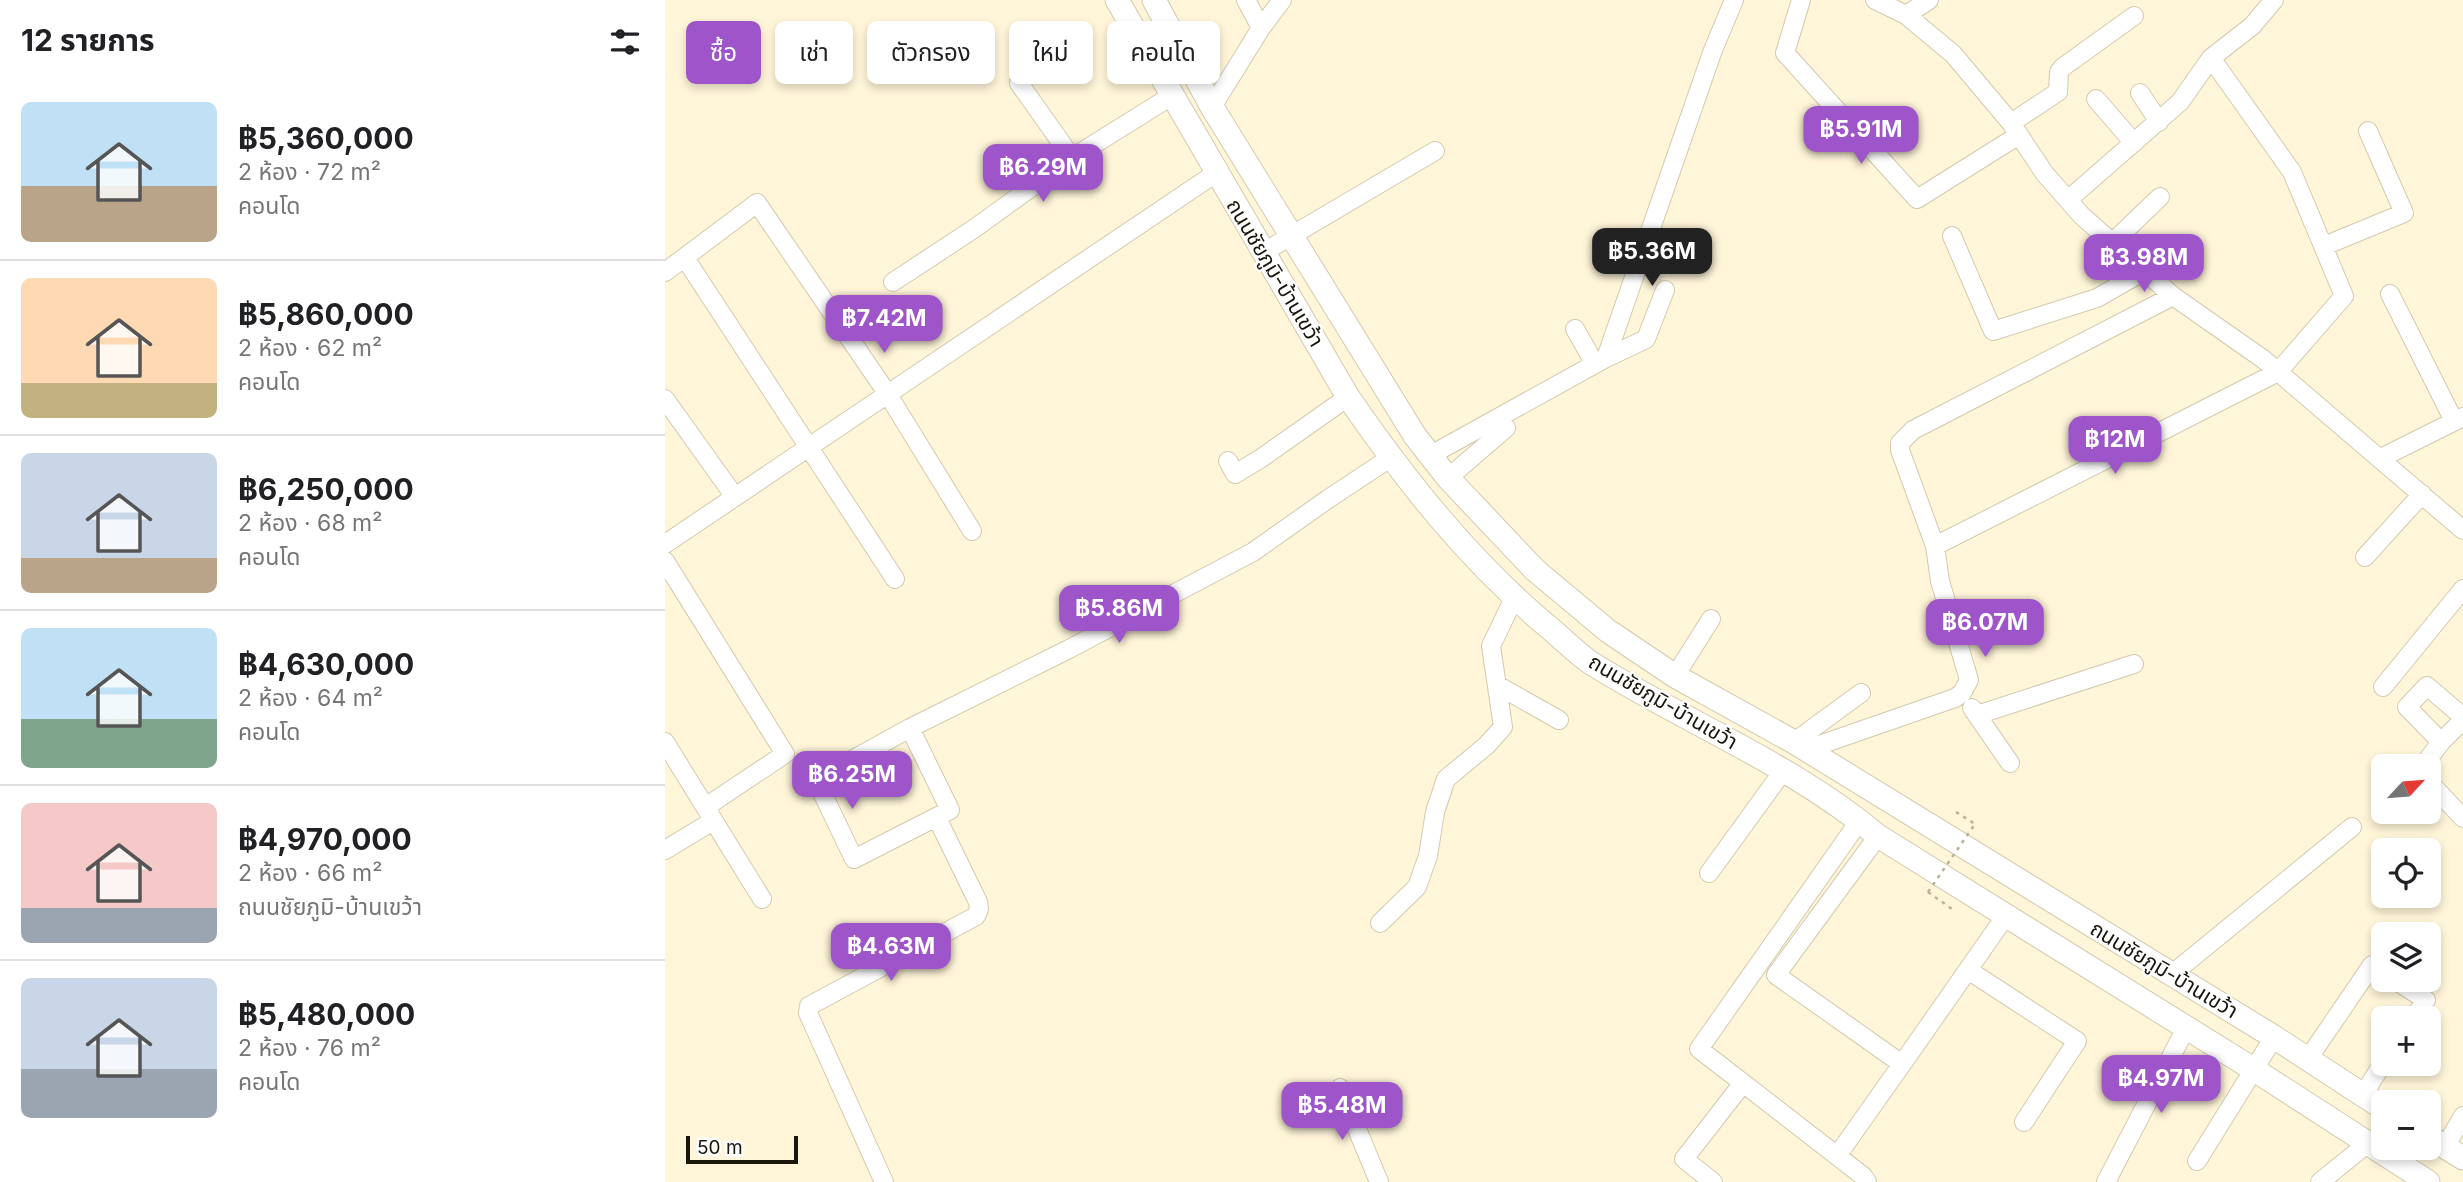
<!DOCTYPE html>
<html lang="th">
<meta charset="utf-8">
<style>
:root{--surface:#fff;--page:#f6f6f6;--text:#202124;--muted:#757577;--line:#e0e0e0;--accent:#9d55c9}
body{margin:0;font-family:Inter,"Noto Sans Thai",sans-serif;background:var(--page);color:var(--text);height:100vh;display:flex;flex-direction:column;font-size:26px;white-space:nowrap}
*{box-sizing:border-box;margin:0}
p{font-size:23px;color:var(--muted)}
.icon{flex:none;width:38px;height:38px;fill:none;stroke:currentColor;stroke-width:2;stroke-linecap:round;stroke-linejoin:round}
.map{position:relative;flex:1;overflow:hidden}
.panel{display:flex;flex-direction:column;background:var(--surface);width:665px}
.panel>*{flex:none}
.banner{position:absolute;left:21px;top:21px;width:665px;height:63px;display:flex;gap:14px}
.needle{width:46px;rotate:64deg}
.fabs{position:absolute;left:1706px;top:754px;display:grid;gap:14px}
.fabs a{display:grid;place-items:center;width:70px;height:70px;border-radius:10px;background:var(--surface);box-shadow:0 4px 10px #0003;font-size:35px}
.scale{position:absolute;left:21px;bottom:18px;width:112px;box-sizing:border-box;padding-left:7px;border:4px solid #19160c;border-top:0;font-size:19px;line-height:24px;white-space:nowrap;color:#19160c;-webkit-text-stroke:5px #fff;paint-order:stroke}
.price{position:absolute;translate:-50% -60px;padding:0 16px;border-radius:14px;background:var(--accent);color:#fff;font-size:23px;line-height:46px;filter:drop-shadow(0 2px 4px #0008)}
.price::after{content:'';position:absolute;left:50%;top:42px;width:21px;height:16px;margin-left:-10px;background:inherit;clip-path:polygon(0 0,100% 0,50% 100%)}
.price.active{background:#222;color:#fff}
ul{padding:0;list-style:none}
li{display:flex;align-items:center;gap:21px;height:175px;padding:0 21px}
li+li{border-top:2px solid var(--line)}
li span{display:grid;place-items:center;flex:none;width:196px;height:140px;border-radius:10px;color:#555}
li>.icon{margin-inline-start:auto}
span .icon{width:84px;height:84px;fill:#fffc;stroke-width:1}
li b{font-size:30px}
h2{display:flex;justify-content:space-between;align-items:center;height:84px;padding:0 21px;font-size:30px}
.tag{padding:0 24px;border-radius:10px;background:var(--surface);box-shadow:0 4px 10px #0003;font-size:24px;line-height:63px}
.tag.active{background:var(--accent);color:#fff}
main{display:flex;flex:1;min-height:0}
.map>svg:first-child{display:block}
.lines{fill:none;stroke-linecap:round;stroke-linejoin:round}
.minor-casing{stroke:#d2c9ae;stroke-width:20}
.major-casing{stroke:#d2c9ae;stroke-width:25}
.path{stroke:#b9b19a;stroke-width:2.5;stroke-dasharray:3.5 5;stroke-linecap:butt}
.minor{stroke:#fff;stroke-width:18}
.major{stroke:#fff;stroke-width:23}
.path-bridge{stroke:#b9b19a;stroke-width:2.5;stroke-dasharray:3.5 5;stroke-linecap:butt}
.labels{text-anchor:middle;stroke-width:5;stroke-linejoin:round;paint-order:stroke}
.street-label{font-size:21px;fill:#19160c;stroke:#fff}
</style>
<main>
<section class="panel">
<h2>12 รายการ<svg class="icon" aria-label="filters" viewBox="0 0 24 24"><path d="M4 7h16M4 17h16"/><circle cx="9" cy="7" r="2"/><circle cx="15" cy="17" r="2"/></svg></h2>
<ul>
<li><span style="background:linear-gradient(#bfe0f5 60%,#b9a48a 0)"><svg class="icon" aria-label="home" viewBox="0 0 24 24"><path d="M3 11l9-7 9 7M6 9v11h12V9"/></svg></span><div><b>฿5,360,000</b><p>2 ห้อง · 72 m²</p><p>คอนโด</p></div></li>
<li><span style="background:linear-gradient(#ffd9b3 75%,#c2b280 0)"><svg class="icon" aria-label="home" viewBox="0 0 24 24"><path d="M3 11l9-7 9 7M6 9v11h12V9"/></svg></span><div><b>฿5,860,000</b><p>2 ห้อง · 62 m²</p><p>คอนโด</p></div></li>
<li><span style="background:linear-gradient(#c9d6e8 75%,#b9a48a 0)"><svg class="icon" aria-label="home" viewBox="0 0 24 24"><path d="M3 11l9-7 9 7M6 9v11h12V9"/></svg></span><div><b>฿6,250,000</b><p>2 ห้อง · 68 m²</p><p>คอนโด</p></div></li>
<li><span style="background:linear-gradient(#bfe0f5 65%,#7fa58c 0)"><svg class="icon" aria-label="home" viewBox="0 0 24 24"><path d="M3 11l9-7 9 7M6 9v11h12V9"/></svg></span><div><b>฿4,630,000</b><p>2 ห้อง · 64 m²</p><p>คอนโด</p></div></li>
<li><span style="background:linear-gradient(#f6c9c9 75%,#9aa5b1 0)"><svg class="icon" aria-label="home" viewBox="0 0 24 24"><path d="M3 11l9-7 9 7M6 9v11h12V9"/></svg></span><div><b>฿4,970,000</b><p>2 ห้อง · 66 m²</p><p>ถนนชัยภูมิ-บ้านเขว้า</p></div></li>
<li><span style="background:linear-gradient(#c9d6e8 65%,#9aa5b1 0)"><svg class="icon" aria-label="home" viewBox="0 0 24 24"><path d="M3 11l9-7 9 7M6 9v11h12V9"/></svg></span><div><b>฿5,480,000</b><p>2 ห้อง · 76 m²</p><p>คอนโด</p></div></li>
</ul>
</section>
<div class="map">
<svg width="1798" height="1182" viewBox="0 0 1798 1182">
<rect width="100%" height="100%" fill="#fff5d9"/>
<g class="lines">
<defs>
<path id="minor" d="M581,0l15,28
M1136,0l-16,53 132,146 102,-64
M1210,0l31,15 47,39 58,69 34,51 37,42 91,80 90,63 200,171
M1241,15l23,-15
M354,83l53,75
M1475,93l19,29
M1431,99l38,44
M547,107l49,-79 21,-28
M1346,123l47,-31 1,-20 4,-5 71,-51
M1404,199l111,-97 31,-44 41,-32 22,-26
M1287,236l41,95 104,-33 49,-28
M1448,242l47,-45
M1659,246l80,-33 -36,-82
M597,253l173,-102
M20,258l210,321
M0,272l92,-69 130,190 85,138
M228,282l82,-54 97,-70 101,-63
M1725,294l64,127
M910,329l20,35
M941,358l40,-19 19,-49
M0,399l70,98
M764,456l177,-98 107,-308 21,-50
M1716,458l82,-41
M563,461l7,13 25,-15 88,-62
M783,478l58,-50
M0,544l551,-371
M1270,546l343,-174 66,-76 -52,-124 -81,-114
M1700,557l57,-63
M0,561l120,193 -78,52
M1010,676l36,-57
M832,685l62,35
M1718,687l80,-98
M1307,708l38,55
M1312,715l157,-51
M245,728l40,82 -96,49 -38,-79 94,-52 159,-79 184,-97 75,-53 62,-41
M0,742l97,157
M1129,742l67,-49
M1776,742l-34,-35 20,-21 36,31
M1140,750l150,-52 7,-5 7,-13 -29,-99 -5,-35 -35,-96v-7l13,-13 260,-134
M1758,766l18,-24 22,-22
M1764,782l34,36
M1195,820l-161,229 164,127 4,6
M1213,836l-102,139 126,89 105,-150
M0,850l48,-29
M1044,873l74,-102
M715,923l37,-36 11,-31 7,-44 11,-33 41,-34 16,-18 -12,-81 23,-48
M1303,970l109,71 -53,81
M1506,975l181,-148
M1730,980l31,20 -12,18
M1643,1059l64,-94 11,8
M675,1088l39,94
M1698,1095l20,-32
M1780,1147l18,-31
M1172,1156l65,-92
M1532,1161l77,-124
M219,1182l-76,-169 1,-7 167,-90 3,-7 -1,-7 -41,-84
M1048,1182l-29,-23 59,-76
M1441,1182l80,-154
M1655,1182l47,-38"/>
<path id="major" d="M452,0l231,397c58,84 120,162 198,228 15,12 29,27 45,38 94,59 201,101 287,173l375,233 175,113
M489,0l58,107 203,329 33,42 87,92 73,61 67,45 119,66 480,295 109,71
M1764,1137l34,21"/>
</defs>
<!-- minor casing -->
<use href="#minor" class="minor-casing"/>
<!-- major casing -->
<use href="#major" class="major-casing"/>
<!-- path -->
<path class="path" d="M1291,812l19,12
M1263,892l24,17"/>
<!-- minor -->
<use href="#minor" class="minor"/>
<!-- major -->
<use href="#major" class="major"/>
<!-- path-bridge -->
<path class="path-bridge" d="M1263,892l47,-68"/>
</g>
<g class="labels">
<!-- street labels -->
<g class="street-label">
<text transform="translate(610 273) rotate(59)" y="7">ถนนชัยภูมิ-บ้านเขว้า</text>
<text transform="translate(998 702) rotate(30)" y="7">ถนนชัยภูมิ-บ้านเขว้า</text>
<text transform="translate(1499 970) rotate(31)" y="7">ถนนชัยภูมิ-บ้านเขว้า</text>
</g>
</g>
</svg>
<div class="fabs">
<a><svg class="needle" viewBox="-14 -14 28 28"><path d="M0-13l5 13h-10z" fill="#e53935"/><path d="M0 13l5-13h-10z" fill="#757577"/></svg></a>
<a><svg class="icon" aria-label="locate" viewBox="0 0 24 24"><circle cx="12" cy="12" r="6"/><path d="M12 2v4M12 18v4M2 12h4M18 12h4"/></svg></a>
<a><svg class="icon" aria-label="layers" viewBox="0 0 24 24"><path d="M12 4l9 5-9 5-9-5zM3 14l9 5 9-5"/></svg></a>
<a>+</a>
<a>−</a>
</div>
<div class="scale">50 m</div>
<b class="price" style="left:1196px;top:166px">฿5.91M</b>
<b class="price" style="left:378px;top:204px">฿6.29M</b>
<b class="price active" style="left:987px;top:288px">฿5.36M</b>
<b class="price" style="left:1479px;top:294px">฿3.98M</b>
<b class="price" style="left:219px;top:355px">฿7.42M</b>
<b class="price" style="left:1450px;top:476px">฿12M</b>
<b class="price" style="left:454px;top:645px">฿5.86M</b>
<b class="price" style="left:1320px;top:659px">฿6.07M</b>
<b class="price" style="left:187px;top:811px">฿6.25M</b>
<b class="price" style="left:226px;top:983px">฿4.63M</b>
<b class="price" style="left:1496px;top:1115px">฿4.97M</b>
<b class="price" style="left:677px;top:1142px">฿5.48M</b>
<div class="banner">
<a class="tag active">ซื้อ</a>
<a class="tag">เช่า</a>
<a class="tag">ตัวกรอง</a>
<a class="tag">ใหม่</a>
<a class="tag">คอนโด</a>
</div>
</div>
</main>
